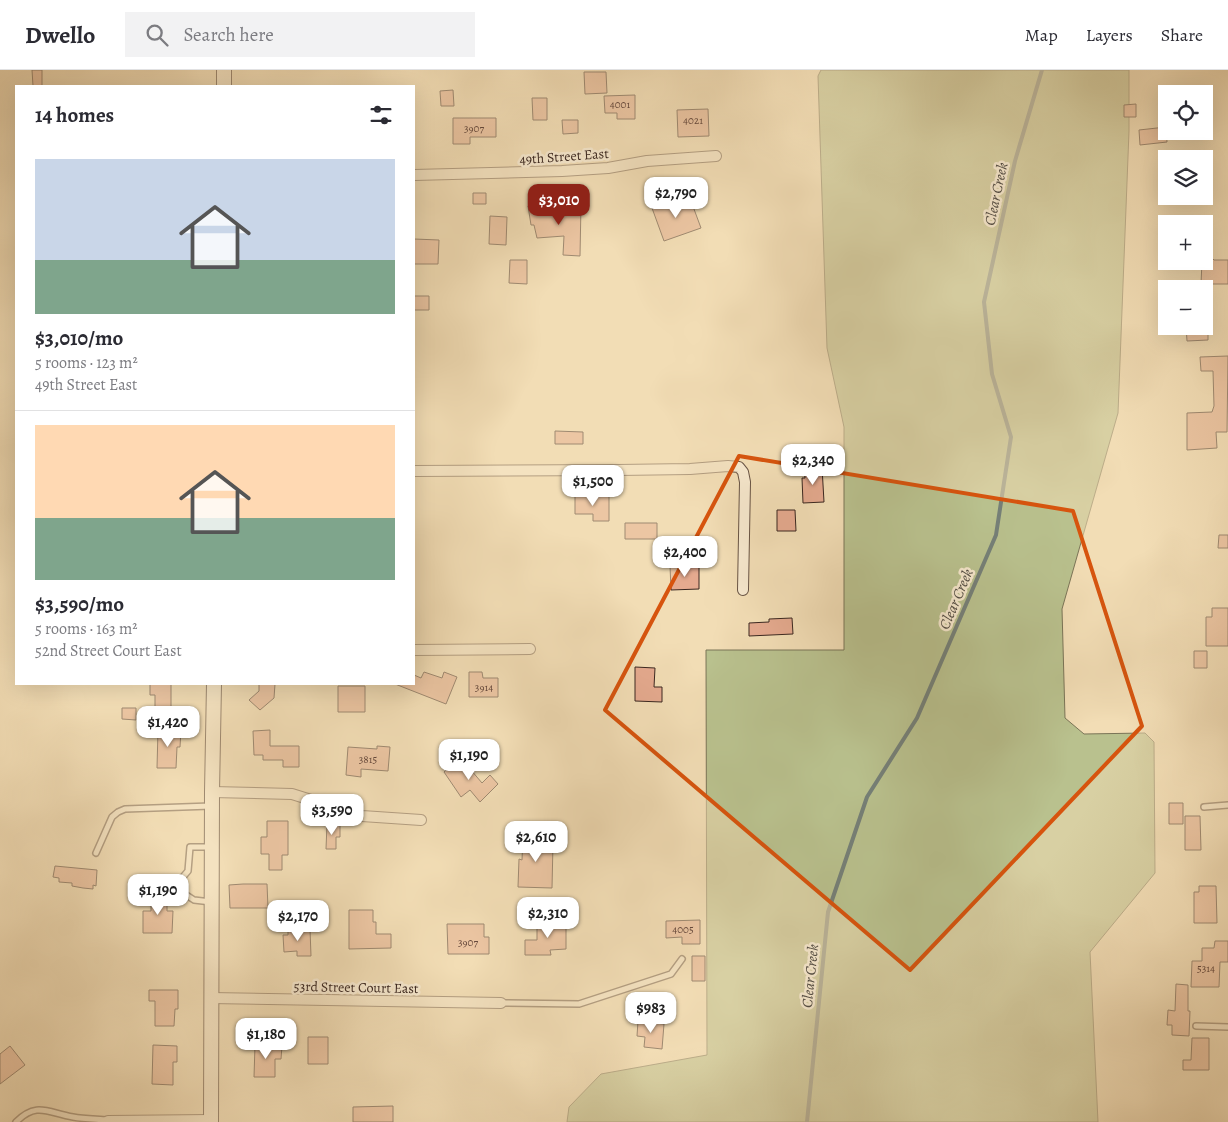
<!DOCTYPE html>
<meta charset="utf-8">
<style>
:root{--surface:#fff;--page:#f2f2f3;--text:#2b2b33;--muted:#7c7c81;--line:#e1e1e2;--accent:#8f2418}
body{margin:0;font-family:Alegreya,serif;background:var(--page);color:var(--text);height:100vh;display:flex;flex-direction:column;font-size:19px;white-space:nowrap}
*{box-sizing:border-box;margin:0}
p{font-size:16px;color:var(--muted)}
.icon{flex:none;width:28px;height:28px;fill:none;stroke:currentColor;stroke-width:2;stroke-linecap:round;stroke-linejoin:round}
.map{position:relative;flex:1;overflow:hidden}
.side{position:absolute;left:15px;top:15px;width:400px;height:600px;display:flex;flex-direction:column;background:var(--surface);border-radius:0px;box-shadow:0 5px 20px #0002}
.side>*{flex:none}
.controls{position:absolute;left:1158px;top:15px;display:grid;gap:10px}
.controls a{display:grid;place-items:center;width:55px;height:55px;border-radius:0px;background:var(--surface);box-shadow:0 5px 20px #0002;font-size:25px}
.price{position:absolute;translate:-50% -42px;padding:0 11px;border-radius:10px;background:#fff;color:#222;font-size:16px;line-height:32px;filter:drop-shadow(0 1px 2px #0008)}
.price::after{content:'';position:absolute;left:50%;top:30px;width:15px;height:11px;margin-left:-8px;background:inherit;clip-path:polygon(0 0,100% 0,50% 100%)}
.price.active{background:var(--accent);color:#fff}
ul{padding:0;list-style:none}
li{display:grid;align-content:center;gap:10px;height:265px;padding:0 20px}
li+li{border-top:1px solid var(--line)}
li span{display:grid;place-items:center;height:155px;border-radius:0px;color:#555}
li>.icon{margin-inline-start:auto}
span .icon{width:90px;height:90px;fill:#fffc;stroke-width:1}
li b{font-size:21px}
h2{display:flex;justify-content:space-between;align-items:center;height:60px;padding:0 20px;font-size:21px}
header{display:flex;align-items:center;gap:30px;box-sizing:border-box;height:70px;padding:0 25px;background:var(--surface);border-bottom:1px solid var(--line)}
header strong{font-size:24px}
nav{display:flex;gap:28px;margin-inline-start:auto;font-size:18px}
.search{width:350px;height:45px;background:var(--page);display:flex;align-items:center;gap:12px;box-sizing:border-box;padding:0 18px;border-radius:0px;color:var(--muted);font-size:19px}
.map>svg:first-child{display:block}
.green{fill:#b9c18e;stroke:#7a7457}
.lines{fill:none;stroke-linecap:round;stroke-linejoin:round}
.stream{stroke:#758078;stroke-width:4}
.building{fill:#e5aa8f;stroke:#3a2720}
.lane-casing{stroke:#685445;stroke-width:8}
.street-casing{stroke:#685445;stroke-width:12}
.secondary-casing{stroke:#3a2720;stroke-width:16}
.lane{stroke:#f7e9cf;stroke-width:5}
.street{stroke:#f7e9cf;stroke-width:10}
.secondary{stroke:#f7e9cf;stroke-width:14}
.marked{fill:none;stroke:#d7540e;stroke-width:4;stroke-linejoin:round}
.labels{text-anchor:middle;stroke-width:5;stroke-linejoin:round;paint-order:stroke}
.number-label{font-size:11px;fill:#65483c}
.street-label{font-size:14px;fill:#3a2720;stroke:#f7e9cf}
.water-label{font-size:15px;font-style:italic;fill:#524c44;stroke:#f7e9cf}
</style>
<header>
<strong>Dwello</strong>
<div class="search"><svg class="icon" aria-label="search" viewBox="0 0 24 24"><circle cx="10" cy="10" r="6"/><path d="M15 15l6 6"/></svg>Search here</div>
<nav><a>Map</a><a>Layers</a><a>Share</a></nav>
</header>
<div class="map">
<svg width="1228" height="1052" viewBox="0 0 1228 1052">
<rect width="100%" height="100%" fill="#f2ddb5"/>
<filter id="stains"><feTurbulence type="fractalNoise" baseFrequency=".004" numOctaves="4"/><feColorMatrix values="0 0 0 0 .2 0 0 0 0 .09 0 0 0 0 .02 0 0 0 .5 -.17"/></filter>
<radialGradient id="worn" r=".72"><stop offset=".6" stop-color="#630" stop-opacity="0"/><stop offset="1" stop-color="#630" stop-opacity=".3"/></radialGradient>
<!-- green -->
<path class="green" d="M821,0h308v61l-11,282 -56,196 3,109 19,16 61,-1 9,9 1,131 -65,79 8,170h-531l2,-15 32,-33 106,-19 -1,-405h138v-223l-17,-79 -9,-272z"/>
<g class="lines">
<!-- stream -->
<path class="stream" d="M807,1052l21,-210 39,-115 50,-79 79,-183 15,-98 -19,-63 -8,-72 31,-141 27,-91"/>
</g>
<!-- building -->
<path class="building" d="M32,0h10v16h-9z
M584,2h22l1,21 -22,1z
M453,20l1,16h-13l-1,-15z
M635,25v24h-18v-6h-12l-1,-17z
M532,28h15v22h-14z
M1136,34v13h-12v-12z
M708,39l1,27 -31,1 -1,-27z
M453,48h43v19h-26v7h-17z
M562,50h16v13l-15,1z
M1166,57l1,15 -27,3 -1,-15z
M473,123h13v11h-13z
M691,131l10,27 -37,13 -12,-33 18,-6 1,3z
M545,134l1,11 19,-3 -1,-8h17l-1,52 -17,-1 1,-19 -27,2 -3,-13h-3l-3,-19z
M490,146l17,1 -1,28 -17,-1z
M414,169l25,1 -1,24h-24z
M1209,185l5,5h14v24h-27l1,-23z
M510,190h17v24l-18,-1z
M414,226h15v14h-15z
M1186,256h22v14l-21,1z
M1228,286l-1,76h-11l1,16 -30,2v-37l25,-1 2,-6 -1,-35h-12l-1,-14z
M555,361l28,1v12h-28z
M822,397l2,35 -21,1 -1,-25h3l-1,-10z
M575,426h34v25h-16v-7h-18z
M777,440h18l1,21h-19z
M625,453h32v16h-32z
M1219,465h9v13h-10z
M670,496h29v23l-28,1z
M1212,538h16v38h-22v-29h6z
M792,548l1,16 -44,2v-13l20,-1v-3z
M1194,581h13v17h-13z
M635,597l20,1 -1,19h8v15l-27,-1z
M424,602l18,6 2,-6 13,5 -11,27 -51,-20h19v-9l7,3z
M469,602h13l1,6h15v19h-29z
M150,614h21v24h-16v-13h-5z
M259,614h16l-1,14 -14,12 -11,-10 10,-9z
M338,616h27v26h-27z
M122,638h14v12l-14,-1z
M158,660h23l-1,17h-3l-1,21h-19z
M270,660v16h29v21h-16v-7h-20v-5h-9l-1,-24z
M377,676l13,1 -2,24 -27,-2v8l-15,-2 2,-28 29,2z
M460,687l22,26 8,-8 8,9 -18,18 -10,-12 -9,7 -17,-25z
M1169,733h14v21h-14z
M1185,746h15l1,34h-16z
M267,751h21v34h-6v15h-13v-16h-8v-17h6z
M327,754h13v13h-4v12h-10z
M523,766l23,1v6h7l-1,45 -34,-1 1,-28 3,1z
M55,796l42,4 -1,16 -3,-1v4l-10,-1 -11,-2v-3l-13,-1v-4l-6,-1z
M243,814h24l1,24h-38l-1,-23z
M1199,816h17l1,37h-23v-31h5z
M151,823h16v18h6l-1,22h-29v-22h8z
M349,840h24v12h3v12h15v14l-42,1z
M551,847h9v7h6v25l-16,1 1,5h-26v-15h12v-16h14z
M700,850v24h-18v-7l-16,1v-17z
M447,854h37v13h5v17h-41z
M310,859l1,27h-14v-5l-13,1 -1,-17h5v-5z
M1215,871h13v21h-8l-1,25h-28l1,-26h10v-13h12z
M692,886h13v25h-13z
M1176,914l12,1v26h2l-1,25 -17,-1v-10h-5l1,-15 7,1z
M149,920h29v19h-3l-1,17h-19v-25h-6z
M638,951l26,3 -2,25 -18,-2 1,-10 -8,-1z
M308,967h20v27h-20z
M1192,968h17v32h-26v-10h8z
M153,975l24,1v16h-4v23l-21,-1z
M255,975l27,1 -1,13h-6v18h-21z
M10,976l15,19 -25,19v-30z
M393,1036v16h-40v-15z"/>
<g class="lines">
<defs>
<path id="lane" d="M1204,737l24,-2
M211,777h-21l-2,24 -6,7 -15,2 7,7 20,13 17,2
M96,783l16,-36 6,-5 7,-3 86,-3
M501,933l78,1 92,-30 11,-15
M1196,956l32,1
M16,1052c21,-21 32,-9 57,-5 11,2 23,2 35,3"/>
<path id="street" d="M414,105l148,-4 46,-3 39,-7 69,-5
M414,401l204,-1 72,-1 38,-3 11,1 4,5 2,10 -2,108
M414,580l116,-1
M212,722l80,2 70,22 59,4
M210,928l291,5
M108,1051l103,-1"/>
<path id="secondary" d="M224,16v-16
M211,1052l1,-330 2,-108"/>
</defs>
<!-- lane casing -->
<use href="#lane" class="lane-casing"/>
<!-- street casing -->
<use href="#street" class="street-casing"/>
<!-- secondary casing -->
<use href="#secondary" class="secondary-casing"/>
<!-- lane -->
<use href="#lane" class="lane"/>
<!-- street -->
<use href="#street" class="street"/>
<!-- secondary -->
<use href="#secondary" class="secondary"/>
</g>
<!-- marked area -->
<path d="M0 0H1228V1052H0ZM739,386l334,55 69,215 -232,244 -305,-260z" fill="#f2ddb5" fill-opacity=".55" fill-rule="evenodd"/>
<path class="marked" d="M739,386l334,55 69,215 -232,244 -305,-260z"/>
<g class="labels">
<!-- number labels -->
<g class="number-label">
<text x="620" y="38">4001</text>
<text x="693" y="54">4021</text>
<text x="474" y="62">3907</text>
<text x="484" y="621">3914</text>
<text x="368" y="693">3815</text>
<text x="683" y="863">4005</text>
<text x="468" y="876">3907</text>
<text x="1206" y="902">5314</text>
</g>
<!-- street labels -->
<g class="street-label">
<text transform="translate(564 86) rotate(-4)" y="5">49th Street East</text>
<text transform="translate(356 917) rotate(1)" y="5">53rd Street Court East</text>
</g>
<!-- water labels -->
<g class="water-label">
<text transform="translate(996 124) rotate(-78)" y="5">Clear Creek</text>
<text transform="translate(956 529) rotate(-67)" y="5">Clear Creek</text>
<text transform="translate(810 906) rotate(-84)" y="5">Clear Creek</text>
</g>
</g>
<rect width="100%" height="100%" filter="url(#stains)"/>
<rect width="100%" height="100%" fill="url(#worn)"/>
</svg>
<div class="controls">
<a><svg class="icon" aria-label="locate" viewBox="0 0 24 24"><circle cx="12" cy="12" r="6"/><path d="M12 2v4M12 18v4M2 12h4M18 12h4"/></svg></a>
<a><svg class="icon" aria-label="layers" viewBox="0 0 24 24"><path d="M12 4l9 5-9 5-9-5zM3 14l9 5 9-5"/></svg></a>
<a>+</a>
<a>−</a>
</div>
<b class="price" style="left:676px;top:149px">$2,790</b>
<b class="price active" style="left:559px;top:156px">$3,010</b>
<b class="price" style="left:813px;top:416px">$2,340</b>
<b class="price" style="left:593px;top:437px">$1,500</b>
<b class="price" style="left:685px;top:508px">$2,400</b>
<b class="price" style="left:168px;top:678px">$1,420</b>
<b class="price" style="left:469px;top:711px">$1,190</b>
<b class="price" style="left:332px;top:766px">$3,590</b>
<b class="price" style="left:536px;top:793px">$2,610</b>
<b class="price" style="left:158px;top:846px">$1,190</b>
<b class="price" style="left:548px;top:869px">$2,310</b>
<b class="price" style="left:298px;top:872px">$2,170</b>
<b class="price" style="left:651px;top:964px">$983</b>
<b class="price" style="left:266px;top:990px">$1,180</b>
<section class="side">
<h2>14 homes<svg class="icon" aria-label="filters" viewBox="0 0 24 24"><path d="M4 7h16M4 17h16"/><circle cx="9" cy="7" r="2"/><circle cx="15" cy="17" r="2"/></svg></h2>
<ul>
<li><span style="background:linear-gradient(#c9d6e8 65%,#7fa58c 0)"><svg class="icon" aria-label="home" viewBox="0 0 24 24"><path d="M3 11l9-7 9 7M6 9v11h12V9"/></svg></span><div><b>$3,010/mo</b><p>5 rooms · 123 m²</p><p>49th Street East</p></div></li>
<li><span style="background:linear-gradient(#ffd9b3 60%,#7fa58c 0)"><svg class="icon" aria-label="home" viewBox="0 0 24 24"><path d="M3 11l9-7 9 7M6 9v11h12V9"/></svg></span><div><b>$3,590/mo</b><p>5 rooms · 163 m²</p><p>52nd Street Court East</p></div></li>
</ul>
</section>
</div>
